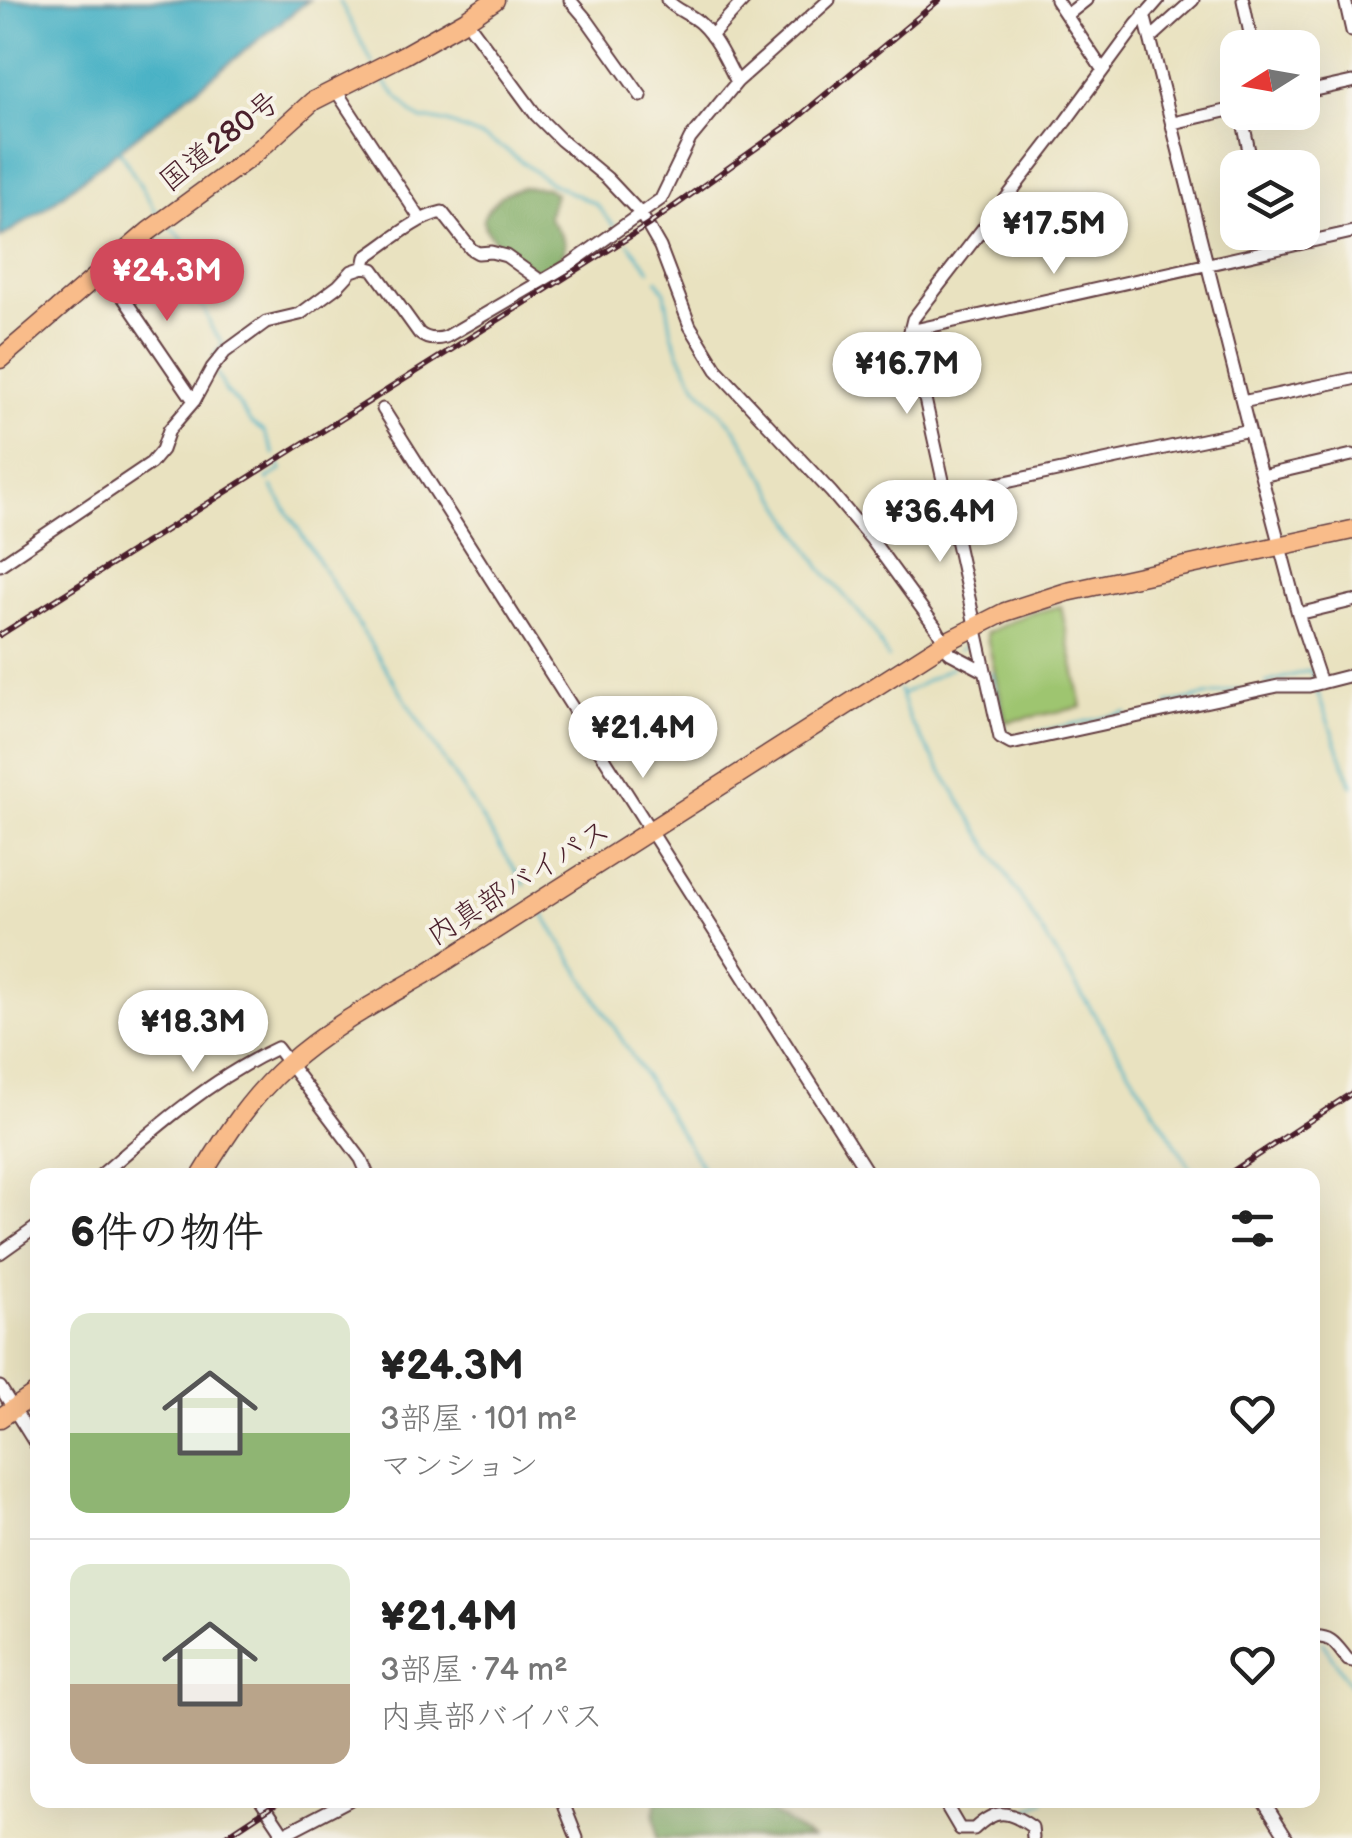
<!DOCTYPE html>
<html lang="ja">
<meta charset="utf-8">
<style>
:root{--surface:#fff;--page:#f6f6f6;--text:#222;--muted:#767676;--line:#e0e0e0;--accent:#d1495b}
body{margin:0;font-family:"Balsamiq Sans","Klee One",sans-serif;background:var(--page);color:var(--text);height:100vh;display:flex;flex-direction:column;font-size:38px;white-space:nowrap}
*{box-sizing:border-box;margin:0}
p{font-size:32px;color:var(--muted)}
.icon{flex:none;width:55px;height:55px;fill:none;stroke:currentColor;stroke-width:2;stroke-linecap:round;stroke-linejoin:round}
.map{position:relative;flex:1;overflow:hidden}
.sheet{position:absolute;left:30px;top:1168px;width:1290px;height:640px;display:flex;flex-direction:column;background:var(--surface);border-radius:20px;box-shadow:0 10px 40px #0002}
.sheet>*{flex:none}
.needle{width:65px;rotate:259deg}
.controls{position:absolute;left:1220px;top:30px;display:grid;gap:20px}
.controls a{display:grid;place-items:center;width:100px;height:100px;border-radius:20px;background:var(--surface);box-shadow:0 10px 40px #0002;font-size:50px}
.price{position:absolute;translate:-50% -85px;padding:0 22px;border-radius:35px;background:#fff;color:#222;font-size:32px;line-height:65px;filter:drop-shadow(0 2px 5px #0008)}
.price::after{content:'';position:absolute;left:50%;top:60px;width:30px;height:22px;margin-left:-15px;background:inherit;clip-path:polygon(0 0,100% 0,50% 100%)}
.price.on{background:var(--accent);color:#fff}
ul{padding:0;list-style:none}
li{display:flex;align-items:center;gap:30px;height:250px;padding:0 40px}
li+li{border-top:2px solid var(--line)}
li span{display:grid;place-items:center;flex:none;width:280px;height:200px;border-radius:20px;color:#555}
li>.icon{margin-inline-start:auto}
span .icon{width:120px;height:120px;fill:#fffc;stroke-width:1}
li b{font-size:42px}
h2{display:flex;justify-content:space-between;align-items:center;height:120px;padding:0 40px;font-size:42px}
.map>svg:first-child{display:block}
.green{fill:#9ec570;stroke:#74724e;stroke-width:2.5}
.forest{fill:#7eaa62;stroke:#646446;stroke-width:2.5}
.water{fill:#47b1c5;stroke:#486878;stroke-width:2.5}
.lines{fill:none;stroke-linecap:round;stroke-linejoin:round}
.stream{stroke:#47b1c5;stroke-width:2.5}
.minor-casing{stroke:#623c41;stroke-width:15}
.highway-casing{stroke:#623c41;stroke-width:21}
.minor{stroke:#fff;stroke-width:11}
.highway{stroke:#f9bc8a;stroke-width:18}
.rail-casing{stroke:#4a1f2b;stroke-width:6}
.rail{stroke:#f7f3e8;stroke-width:2.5;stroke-dasharray:8;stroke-linecap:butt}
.labels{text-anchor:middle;stroke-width:8;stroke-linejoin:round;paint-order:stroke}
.street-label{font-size:30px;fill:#4a1f2b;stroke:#f7f3e8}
</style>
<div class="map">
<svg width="1352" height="1838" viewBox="0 0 1352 1838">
<rect width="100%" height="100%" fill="#f7f3e8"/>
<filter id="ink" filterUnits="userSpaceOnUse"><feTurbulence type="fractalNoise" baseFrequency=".01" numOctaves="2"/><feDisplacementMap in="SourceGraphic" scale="20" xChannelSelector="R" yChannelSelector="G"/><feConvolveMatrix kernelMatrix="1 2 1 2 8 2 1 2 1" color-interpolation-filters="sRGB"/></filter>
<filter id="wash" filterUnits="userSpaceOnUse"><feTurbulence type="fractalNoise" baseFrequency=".0048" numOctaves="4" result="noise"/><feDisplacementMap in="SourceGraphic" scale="40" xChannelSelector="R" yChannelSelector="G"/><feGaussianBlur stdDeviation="2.25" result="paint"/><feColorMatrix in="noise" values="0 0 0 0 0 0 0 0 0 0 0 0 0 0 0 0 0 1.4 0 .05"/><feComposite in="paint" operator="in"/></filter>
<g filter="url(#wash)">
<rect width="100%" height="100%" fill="#e9e2c0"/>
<!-- green -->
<path class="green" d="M1061,606l21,101 -76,15 -20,-89 39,-18z"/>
<!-- forest -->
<path class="forest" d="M522,187l25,1 8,6 -7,23c22,29 25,34 -7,56 -16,-8 -61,-35 -57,-56 2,-6 6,-10 10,-14 9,-10 15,-12 28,-16z
M657,1800h109v5l4,6 41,27h-154l-3,-24z"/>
<!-- water -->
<path class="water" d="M0,0h309l-266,210 -43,28z"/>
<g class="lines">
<!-- stream -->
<path class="stream" d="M339,0l34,64
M379,76l35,39 8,5h13l13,3 37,15 21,12 44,33 46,21 18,22
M119,150l38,63
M168,226c24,15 27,40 23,65l14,20 7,18 10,13v4l-8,10
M628,243l22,27
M657,280l8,12 7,42 9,23 16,29 37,41 86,140 52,61 16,30
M217,373l9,19 11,10 13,20 14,10 10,22
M268,480l-1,-2 15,-8 -4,-7
M272,487l153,244 100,154
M959,650l14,-9
M991,672l11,46
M1266,683l45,-13 3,10
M1316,689l36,97
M899,690l11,31 285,454
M901,695l51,-28
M1168,704l71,-15
M1004,725l4,11 6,1 112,-24
M543,914l164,261
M1322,1642l30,45
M1023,1814l21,-14"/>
</g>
</g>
<g filter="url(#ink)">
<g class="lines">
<defs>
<path id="minor" d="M570,0l17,20 54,76
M667,0c10,11 24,14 34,24 16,15 26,39 36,58
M1056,0l46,69
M1158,0l-21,24 -72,98 -152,197 -3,12 90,407 11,6 267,-58h31l43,-11
M1243,0l10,48
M1345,0l7,31
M1144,14l105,416 49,184 23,69
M1067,15l19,-15
M466,20l70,95 25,25 46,38 34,36 19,33 30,79 27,44 114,122 40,47 66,90 13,24 34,18
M711,36l33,-36
M1151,38l42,-38
M335,89l86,131
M1302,93l50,-11
M1241,112l8,39
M1173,123l65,-15
M364,267l2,-10c23,-15 49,-39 76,-45l29,37 7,4 13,-1 15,4 35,25
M107,268l16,29 71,104
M910,331l442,-99
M1242,402l110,-23
M383,409l486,766
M1262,476l90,-21
M945,495l304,-65
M0,565l151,-102 11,-13 7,-20 25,-29 18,-33 13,-16 41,-30 34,-8 38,-28 14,-15 12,-4 9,2 46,64c8,7 17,7 27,4l123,-72 92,-66 29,-60 47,-57 92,-82
M1298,614l54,-13
M101,1175c54,-47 111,-97 176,-127l84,111 7,16
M0,1253l38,-27
M0,1387l38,61
M1312,1637c20,-2 24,8 36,23l4,1
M261,1800l20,30 -2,8
M562,1800l15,38
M943,1800l17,29h14c22,-21 34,-19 58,-2l1,11
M1263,1800l24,38
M280,1836l69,-36"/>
<path id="highway" d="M0,359l149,-128 104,-76 60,-54 91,-46 62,-35 29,-20
M202,1175c24,-40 50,-79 85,-110 41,-37 90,-63 137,-90l520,-332 61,-31 62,-20 285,-62
M0,1418l38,-26"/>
</defs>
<!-- minor casing -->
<use href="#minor" class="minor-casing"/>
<!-- highway casing -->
<use href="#highway" class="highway-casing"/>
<!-- minor -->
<use href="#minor" class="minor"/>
<!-- highway -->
<use href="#highway" class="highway"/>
<defs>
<path id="rail" d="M0,635l648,-410 142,-101 149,-124
M1227,1175l125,-82
M223,1838l58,-38"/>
</defs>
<!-- rail casing -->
<use href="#rail" class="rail-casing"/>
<!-- rail -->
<use href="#rail" class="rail"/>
</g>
</g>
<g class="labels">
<!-- street labels -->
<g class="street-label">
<text transform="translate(219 141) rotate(-38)" y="10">国道280号</text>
<text transform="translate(518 882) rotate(-32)" y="10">内真部バイパス</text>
</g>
</g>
</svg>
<div class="controls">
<a><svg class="needle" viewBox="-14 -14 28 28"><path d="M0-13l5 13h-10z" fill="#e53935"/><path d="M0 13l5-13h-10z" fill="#767676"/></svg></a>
<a><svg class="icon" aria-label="layers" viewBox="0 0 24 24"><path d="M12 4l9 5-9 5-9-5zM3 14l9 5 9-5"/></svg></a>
</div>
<b class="price" style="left:1054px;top:277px">¥17.5M</b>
<b class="price on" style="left:167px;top:324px">¥24.3M</b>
<b class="price" style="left:907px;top:417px">¥16.7M</b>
<b class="price" style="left:940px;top:565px">¥36.4M</b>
<b class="price" style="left:643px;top:781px">¥21.4M</b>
<b class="price" style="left:193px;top:1075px">¥18.3M</b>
<section class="sheet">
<h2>6件の物件<svg class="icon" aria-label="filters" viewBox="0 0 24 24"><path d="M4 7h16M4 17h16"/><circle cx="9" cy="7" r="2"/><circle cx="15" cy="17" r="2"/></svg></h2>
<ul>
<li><span style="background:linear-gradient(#dfe7d0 60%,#8fb573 0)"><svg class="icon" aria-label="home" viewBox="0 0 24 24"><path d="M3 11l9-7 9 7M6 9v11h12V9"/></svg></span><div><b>¥24.3M</b><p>3部屋 · 101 m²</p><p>マンション</p></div><svg class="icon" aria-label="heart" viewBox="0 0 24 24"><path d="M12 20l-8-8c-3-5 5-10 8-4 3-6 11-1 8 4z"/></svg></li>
<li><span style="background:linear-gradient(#dfe7d0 60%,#b9a48a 0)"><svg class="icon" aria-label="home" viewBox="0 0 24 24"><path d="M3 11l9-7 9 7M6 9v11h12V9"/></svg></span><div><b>¥21.4M</b><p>3部屋 · 74 m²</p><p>内真部バイパス</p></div><svg class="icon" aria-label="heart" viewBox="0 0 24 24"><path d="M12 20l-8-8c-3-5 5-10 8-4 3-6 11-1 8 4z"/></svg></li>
</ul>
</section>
</div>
